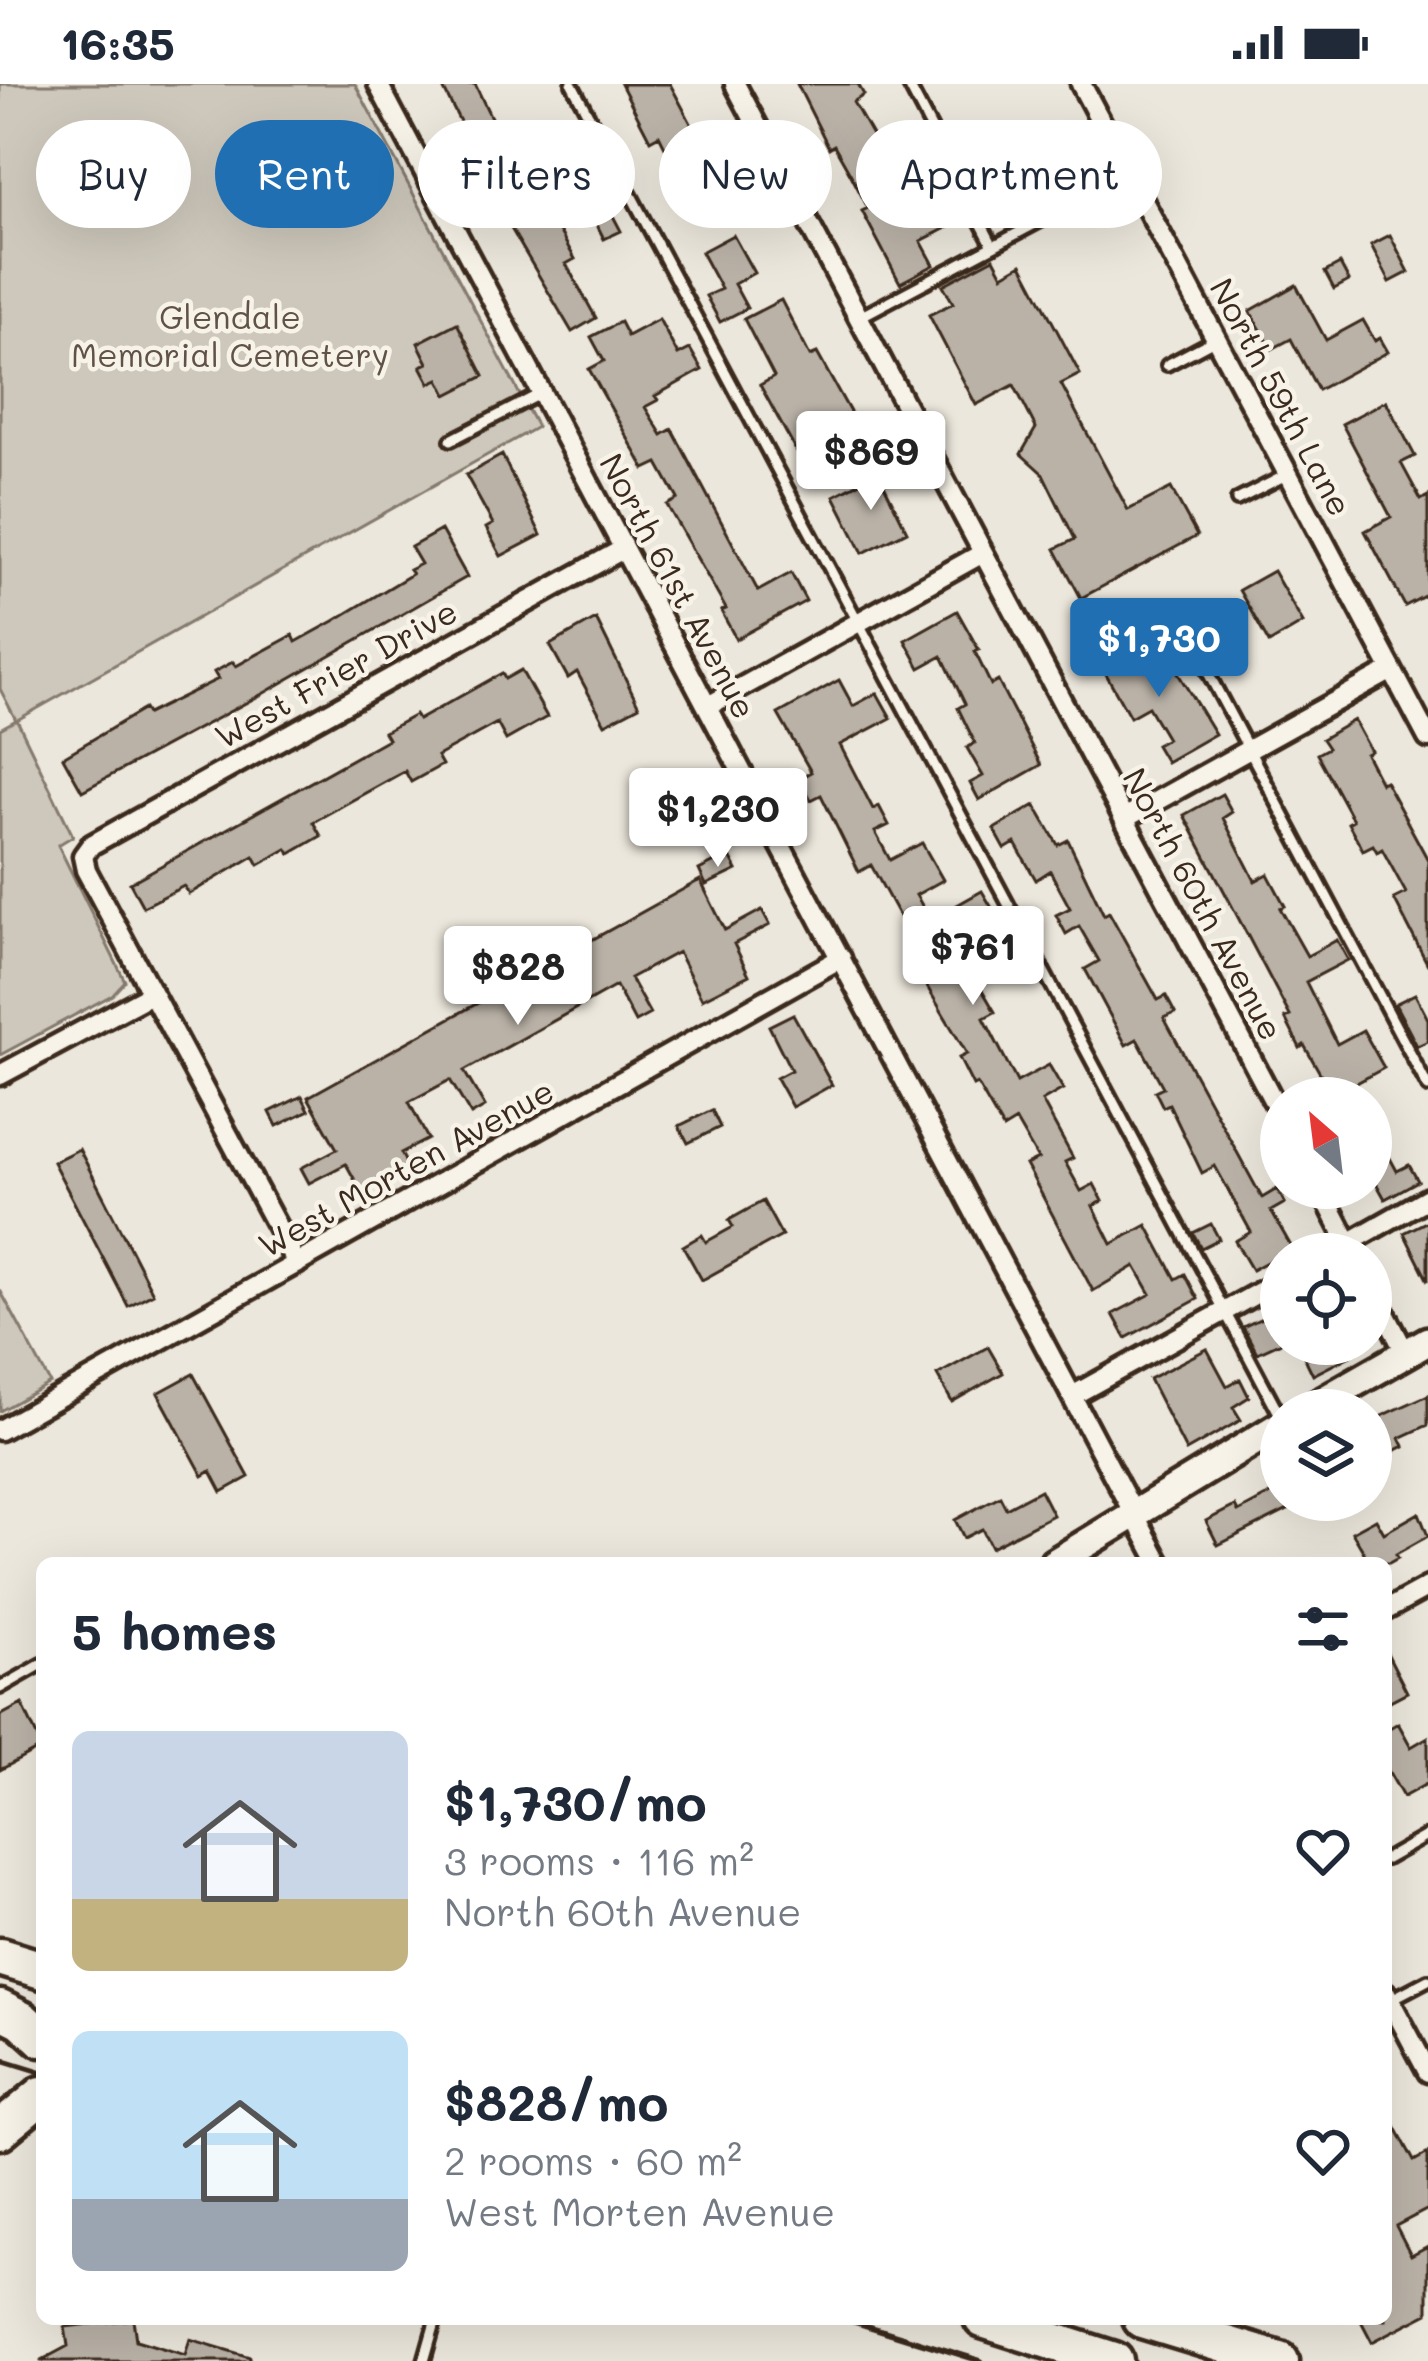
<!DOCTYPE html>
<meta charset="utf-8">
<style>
:root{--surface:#fff;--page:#f2f2f3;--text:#1f2937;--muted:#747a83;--accent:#1f6fb2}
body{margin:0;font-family:Mali,sans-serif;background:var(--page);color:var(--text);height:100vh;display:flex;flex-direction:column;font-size:45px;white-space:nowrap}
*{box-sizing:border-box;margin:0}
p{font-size:39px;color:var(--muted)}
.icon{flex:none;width:66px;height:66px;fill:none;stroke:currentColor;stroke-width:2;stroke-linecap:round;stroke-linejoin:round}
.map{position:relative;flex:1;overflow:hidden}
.details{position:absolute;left:36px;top:1473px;width:1356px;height:768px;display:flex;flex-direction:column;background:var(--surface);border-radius:18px;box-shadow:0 12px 48px #0002}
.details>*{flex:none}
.banner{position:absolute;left:36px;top:36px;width:1356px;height:108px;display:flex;gap:24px}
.needle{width:78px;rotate:332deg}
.buttons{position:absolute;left:1260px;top:993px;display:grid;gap:24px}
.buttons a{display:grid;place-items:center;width:132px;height:132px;border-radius:50%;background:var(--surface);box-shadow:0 12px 48px #0002;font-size:60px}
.price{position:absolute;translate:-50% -102px;padding:0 27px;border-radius:12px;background:#fff;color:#222;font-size:39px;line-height:78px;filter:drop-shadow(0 3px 6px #0008)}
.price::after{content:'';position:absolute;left:50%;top:72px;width:36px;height:27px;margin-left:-18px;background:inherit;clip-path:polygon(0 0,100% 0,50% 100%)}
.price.selected{background:var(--accent);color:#fff}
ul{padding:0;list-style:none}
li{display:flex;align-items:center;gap:36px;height:300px;padding:0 36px}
li span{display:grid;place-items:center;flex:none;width:336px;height:240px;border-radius:18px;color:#555}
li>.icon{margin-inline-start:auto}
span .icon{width:144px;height:144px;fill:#fffc;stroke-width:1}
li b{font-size:51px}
h2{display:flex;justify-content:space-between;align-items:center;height:144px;padding:0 36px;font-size:51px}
.pill{padding:0 42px;border-radius:54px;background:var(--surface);box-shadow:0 12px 48px #0002;font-size:42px;line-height:108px}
.pill.selected{background:var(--accent);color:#fff}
.status{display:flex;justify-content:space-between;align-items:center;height:84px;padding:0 60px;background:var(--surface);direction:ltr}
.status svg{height:33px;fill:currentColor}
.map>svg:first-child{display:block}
.green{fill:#cec8bc;stroke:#84796d;stroke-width:3}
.building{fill:#bab2a7;stroke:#3b2a1e;stroke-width:3}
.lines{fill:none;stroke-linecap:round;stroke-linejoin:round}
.lane-casing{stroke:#3b2a1e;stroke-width:18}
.street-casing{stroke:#3b2a1e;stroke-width:27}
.secondary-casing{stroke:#3b2a1e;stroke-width:36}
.highway-casing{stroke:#3b2a1e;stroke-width:45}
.lane{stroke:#f7f3e8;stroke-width:9}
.street{stroke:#f7f3e8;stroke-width:18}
.secondary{stroke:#f7f3e8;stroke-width:27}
.highway{stroke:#f7f3e8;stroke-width:36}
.rail{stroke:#3b2a1e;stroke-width:6}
.labels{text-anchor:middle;stroke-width:9;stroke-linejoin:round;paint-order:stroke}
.park-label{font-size:33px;fill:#605246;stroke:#f7f3e8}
.street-label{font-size:33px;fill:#3b2a1e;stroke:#f7f3e8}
</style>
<div class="status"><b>16:35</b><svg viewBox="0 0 49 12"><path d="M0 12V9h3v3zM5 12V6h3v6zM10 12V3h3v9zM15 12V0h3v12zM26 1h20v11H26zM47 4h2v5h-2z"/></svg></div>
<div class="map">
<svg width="1428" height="2277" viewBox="0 0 1428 2277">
<rect width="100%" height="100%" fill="#ece7dc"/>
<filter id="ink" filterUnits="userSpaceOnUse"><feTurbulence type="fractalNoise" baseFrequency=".00833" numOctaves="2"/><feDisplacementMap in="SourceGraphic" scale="24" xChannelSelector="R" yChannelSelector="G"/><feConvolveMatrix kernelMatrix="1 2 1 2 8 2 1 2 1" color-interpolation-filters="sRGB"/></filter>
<g filter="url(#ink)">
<!-- green -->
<path class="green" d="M0,0h355l182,343 -520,293 56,116 -15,9 67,136 -13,14 -112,60v-326l16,-9 -16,-31z
M0,1206l50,93 -50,28z"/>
<!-- building -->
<path class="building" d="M441,0h34l28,59 5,-3 67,119 -9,5 30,54 -24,14 -86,-146 5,-3z
M621,0h49l56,105 -32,16 -35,-70 -9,5z
M797,0h61l6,11 -11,7 35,61 5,-2 25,49 33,-17 13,26 -43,22 13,24 -34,18 -38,-72 6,-3 -17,-33 -17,-30 -5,3z
M1050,57l25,45 -34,19 -16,-30 8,-5 -9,-16z
M611,128l10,19 -17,8 -9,-18z
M733,151l21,38 -20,11 13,24 -27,14 -14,-26 15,-7 -20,-37z
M1390,151l19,37 -19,10 -19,-37z
M994,174l9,17 19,-11 58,110 -19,10 67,126 43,-22 26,48 -116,62 -26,-49 20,-10 -32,-65 -22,-20 15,-26 -22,-43 -38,20 -47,-90 24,-12 -10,-18z
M1340,180l9,17 -15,8 -9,-17z
M1296,201l30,55 37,-20 12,21 5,-3 8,14 -70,38 -27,-51 -19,10 -22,-38z
M781,216l29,56 7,-3 48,86 -58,32 -47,-86 14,-8 -30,-58z
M659,235l19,36 12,-6 12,21 -47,26 3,4 -13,7 17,28 10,-6 86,162 33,-18 15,28 -70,38 -15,-28 5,-2 -59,-104 11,-6 -20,-36 -13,6 -56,-100 15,-8 -13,-24 29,-15 7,14z
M457,239l27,53 -37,19 -8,-16 -9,4 -9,-17 7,-3 -10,-20z
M1386,317l29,55 -14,7 20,37 7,-4v98l-23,12 -40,-75 26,-14 -49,-93z
M502,371l39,80 -40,21 -15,-28 7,-4 -27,-49z
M878,389l29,58 -44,22 -29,-57z
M441,446l26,47 -201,115 -184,99 -19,-34 81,-48 3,5 71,-35 -4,-7 19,-10 3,4 57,-31 3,7 38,-21 78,-47 -3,-4 12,-6 -10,-17z
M1273,487l30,52 -34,20 -30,-53z
M957,527l22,39 -4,2 16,33 7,-4 43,84 -62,35 -9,-17 13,-7 -16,-28 8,-5 -17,-35 7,-4 -23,-48 -22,12 -15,-28z
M596,535l43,87 -34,18 -28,-52 -9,6 -18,-33z
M1134,562l13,23 21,-12 47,77 -49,28 -10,-17 11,-6 -19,-32 -18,10 -29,-52z
M521,586l26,47 -41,23 -9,-17 -60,33 5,9 -31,17 -6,-11 -92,51 8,14 -31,18 -3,-5 -28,16 -5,-9 -65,38 -5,-8 -41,21 -13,-24 258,-144 -4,-7 31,-17 3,5 84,-47 3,6z
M839,596l14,26 24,-13 14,25 -51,27 33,64 6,-3 10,19 -14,7 15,28 32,-17 21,37 -27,15 23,40 14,-8 16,29 -5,3 31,53 -11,6 33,64 32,-17 14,24 -21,12 31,57 -8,4 16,29 13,-7 9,17 -10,5 19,38 35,-19 29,54 9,-5 13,25 -72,39 -13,-24 38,-20 -16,-28 -42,25 -67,-126 12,-6 -22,-38 -13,8 -26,-45 -4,2 -14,-28 8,-4 -60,-101 9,-6 -45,-82 -12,7 -38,-77 -10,5 -11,-22 11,-6 -33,-58z
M1354,636l17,31 -5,3 15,29 4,-2 43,79v105l-34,-66 12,-6 -24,-44 -5,3 -4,-7 -10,5 -15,-27 5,-3 -36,-66 11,-6 -6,-9z
M1222,710l10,18 -9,6 32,63 13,-7 17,32 -5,2 27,48 30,-16 11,20 -42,22 31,62 26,-14 21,38 -51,28 -29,-51 -4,3 -15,-30 5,-2 -106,-201z
M1035,721l23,40 10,-5 36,75 5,-3 49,88 8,-4 9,17 -11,5 98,180 15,-9 8,14 -14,8 21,37 -40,22 -17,-29 16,-9 -36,-66 -13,7 -33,-69 -6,3 -8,-16 8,-4 -26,-48 -11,6 -41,-76 14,-8 -20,-35 -13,8 -10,-19 14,-7 -20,-37 -14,9 -21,-37 -10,6 -11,-20z
M729,771l8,15 -31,15 -7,-15z
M700,796l25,50 37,-20 8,15 -36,19 15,31 -47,24 -24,-47 -48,26 20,36 -15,8 -19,-36 -152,85 21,36 -14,8 -21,-35 -41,22 19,37 -27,14 6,12 -46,26 -15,-27 -37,19 -8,-15 36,-19 -29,-52z
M982,807l10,17 -25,14 -10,-17z
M1415,910l13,25v22l-11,5 -22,-42z
M793,930l39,71 -40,22 -16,-29 15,-8 -22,-44z
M302,1012l7,14 -32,16 -7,-14z
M712,1026l8,17 -32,16 -9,-17z
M1371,1039l26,48 12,-6 9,16 -33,18 -14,-25z
M79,1065l74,144 -25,13 -75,-144z
M763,1117l19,35 -80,44 -19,-34 19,-11 4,7 27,-15 -4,-7z
M1428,1137v60l-24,-48z
M1211,1140l8,15 -18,9 -8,-15z
M1281,1225v33l-24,11 -14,-26z
M1298,1260h46l6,12 -37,19z
M988,1263l15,26 -51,29 -15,-27z
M1207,1265l20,37 13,-7 9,18 -16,10 8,13 -55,31 -37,-72z
M193,1290l56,103 -27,15 -11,-21 -8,5 -45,-83z
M1428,1311v30l-28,13 4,8 -23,12 -10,-18v-19z
M1281,1405v11h27l-90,45 -12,-24 29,-15 3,6z
M1040,1406l13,25 -62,32 -9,-18 -18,9 -9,-18 45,-24 6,12z
M1419,1429l9,23 -32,18 2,4 -9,5h-19l-18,-31 24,-13 8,14z
M1386,1567l21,41 -21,11z
M22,1620l20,43 -42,23v-54z
M1398,1639l13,24 17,-10v46l-25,14 -17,-30v-37z
M1386,2025l28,52 14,-8v56l-32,17 15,29 17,-9v67l-56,29 -12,-23h26z
M133,2235l3,21 49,15 5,-16 60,18 -1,4h-209l28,-15 -3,-19z"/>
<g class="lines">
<defs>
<path id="lane" d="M572,0l709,1333
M908,0l85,162
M858,234l271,-144
M1167,281l49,-26
M451,356l91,-47
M1237,416l51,-26
M1180,536l248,467
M0,1604l42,-24
M1386,1775l42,-24
M1390,1916l38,-20
M424,2277l12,-42"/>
<path id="street" d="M378,0l782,1479
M735,0l546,1031
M1081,0l347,654
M708,622l275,-153
M1124,735l268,-149
M0,991l151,-81
M1320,1104l32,62
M1329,1170l99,-56
M297,1180l-211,-394 -3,-14 8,-11 532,-296
M1371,1202l35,68
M1072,1312l209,-116
M0,1346l841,-472
M1386,1526l42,-23
M1386,1909l42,79"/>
<path id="secondary" d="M1307,1326l121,-69
M1054,1479l227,-138"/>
<path id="highway" d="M0,1873l42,13
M0,1925l22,11 20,18
M0,2046l42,-35
M983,2235l131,42
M1142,2235l138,42"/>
</defs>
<!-- lane casing -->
<use href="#lane" class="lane-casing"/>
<!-- street casing -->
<use href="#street" class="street-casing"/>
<!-- secondary casing -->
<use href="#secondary" class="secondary-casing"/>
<!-- highway casing -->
<use href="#highway" class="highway-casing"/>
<!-- lane -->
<use href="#lane" class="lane"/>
<!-- street -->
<use href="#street" class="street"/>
<!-- secondary -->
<use href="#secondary" class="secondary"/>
<!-- highway -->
<use href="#highway" class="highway"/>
<!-- rail -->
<path class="rail" d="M0,1975l42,13
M845,2235l136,42"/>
</g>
</g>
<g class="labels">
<!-- park labels -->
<g class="park-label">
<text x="230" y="245">Glendale<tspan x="230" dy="38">Memorial Cemetery</tspan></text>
</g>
<!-- street labels -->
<g class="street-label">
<text transform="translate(1281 313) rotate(62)" y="12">North 59th Lane</text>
<text transform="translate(678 502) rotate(62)" y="12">North 61st Avenue</text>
<text transform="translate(336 590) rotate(-29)" y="12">West Frier Drive</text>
<text transform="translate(1203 820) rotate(62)" y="12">North 60th Avenue</text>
<text transform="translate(406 1084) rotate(-29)" y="12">West Morten Avenue</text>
</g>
</g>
</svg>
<div class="buttons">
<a><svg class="needle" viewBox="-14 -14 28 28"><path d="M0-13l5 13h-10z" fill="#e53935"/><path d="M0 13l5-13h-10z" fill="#747a83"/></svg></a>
<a><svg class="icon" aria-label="locate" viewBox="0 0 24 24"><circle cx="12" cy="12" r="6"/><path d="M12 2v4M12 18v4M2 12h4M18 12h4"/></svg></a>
<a><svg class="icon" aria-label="layers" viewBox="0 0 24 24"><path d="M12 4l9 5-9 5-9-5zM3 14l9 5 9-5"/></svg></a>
</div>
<b class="price" style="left:871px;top:429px">$869</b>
<b class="price selected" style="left:1159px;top:616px">$1,730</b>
<b class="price" style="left:718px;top:786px">$1,230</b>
<b class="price" style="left:973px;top:924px">$761</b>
<b class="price" style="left:518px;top:944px">$828</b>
<div class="banner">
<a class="pill">Buy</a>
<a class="pill selected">Rent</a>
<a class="pill">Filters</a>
<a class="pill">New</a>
<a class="pill">Apartment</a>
</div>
<section class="details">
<h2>5 homes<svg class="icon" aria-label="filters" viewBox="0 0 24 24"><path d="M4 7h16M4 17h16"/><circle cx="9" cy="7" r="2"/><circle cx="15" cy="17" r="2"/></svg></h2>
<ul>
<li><span style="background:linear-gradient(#c9d6e8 70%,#c2b280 0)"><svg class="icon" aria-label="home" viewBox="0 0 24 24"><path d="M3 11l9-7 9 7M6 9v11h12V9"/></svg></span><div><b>$1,730/mo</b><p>3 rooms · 116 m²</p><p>North 60th Avenue</p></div><svg class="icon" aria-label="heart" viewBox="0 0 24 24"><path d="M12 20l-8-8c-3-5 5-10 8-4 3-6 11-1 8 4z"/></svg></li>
<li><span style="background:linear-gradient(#bfe0f5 70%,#9aa5b1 0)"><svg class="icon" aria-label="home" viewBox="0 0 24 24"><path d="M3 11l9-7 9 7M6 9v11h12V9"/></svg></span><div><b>$828/mo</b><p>2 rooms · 60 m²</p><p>West Morten Avenue</p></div><svg class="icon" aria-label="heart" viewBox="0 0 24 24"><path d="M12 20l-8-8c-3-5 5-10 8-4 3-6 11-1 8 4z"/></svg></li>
</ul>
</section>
</div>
